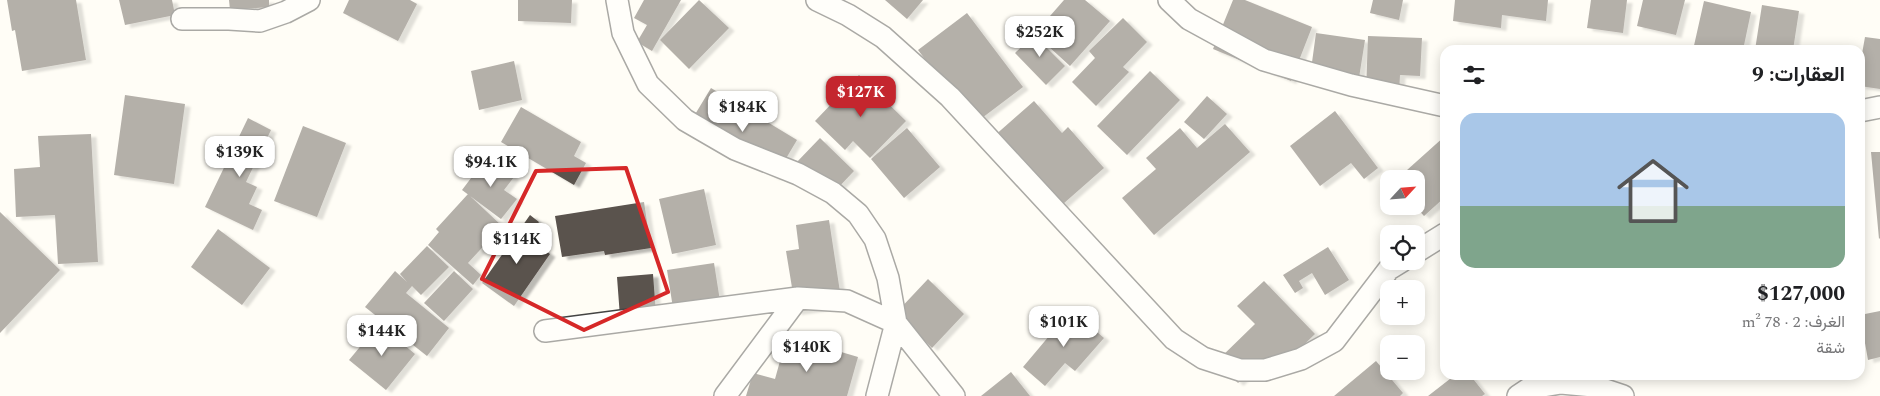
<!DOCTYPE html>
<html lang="ar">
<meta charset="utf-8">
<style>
:root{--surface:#fff;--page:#f2f2f2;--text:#202124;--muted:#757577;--line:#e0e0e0;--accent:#c4262e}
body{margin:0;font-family:Spectral,Vazirmatn,serif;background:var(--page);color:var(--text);direction:rtl;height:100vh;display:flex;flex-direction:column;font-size:19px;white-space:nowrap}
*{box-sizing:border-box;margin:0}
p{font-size:16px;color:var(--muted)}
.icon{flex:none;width:28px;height:28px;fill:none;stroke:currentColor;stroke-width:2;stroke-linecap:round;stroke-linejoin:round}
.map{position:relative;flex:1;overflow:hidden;direction:ltr}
.panel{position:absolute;left:1440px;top:45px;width:425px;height:335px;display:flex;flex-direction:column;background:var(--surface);border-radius:15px;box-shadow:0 2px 12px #0003;direction:rtl}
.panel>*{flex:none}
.needle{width:32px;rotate:64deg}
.fabs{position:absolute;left:1380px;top:170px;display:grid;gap:10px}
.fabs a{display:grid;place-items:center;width:45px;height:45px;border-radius:10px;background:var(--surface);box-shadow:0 2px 12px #0003;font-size:25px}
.price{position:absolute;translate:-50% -42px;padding:0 11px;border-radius:10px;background:#fff;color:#222;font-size:16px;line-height:32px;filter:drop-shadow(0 1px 2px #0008)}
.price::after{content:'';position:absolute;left:50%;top:30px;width:15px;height:11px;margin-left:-8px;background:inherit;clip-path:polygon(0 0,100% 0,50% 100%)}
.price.active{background:var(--accent);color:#fff}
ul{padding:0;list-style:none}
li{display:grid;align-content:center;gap:10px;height:265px;padding:0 20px}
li+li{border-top:1px solid var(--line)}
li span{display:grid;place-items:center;height:155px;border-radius:15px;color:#555}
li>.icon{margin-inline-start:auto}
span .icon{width:90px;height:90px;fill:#fffc;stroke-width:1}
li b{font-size:21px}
h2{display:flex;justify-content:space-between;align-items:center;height:60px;padding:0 20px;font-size:21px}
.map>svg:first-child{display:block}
.building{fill:#5a524d;filter:url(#shadow)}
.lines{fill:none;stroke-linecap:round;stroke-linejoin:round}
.street-casing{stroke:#444;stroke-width:24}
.street{stroke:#fff;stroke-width:21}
.marked{fill:none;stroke:#d62828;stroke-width:4;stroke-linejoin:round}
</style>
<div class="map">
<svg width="1880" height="396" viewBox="0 0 1880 396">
<defs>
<filter id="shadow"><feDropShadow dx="5.5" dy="3" stdDeviation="1" flood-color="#0004"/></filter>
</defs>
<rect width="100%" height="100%" fill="#fffdf5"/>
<!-- building -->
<path class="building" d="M7,0h69l10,60 -64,11 -7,-41 -3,1z
M119,0h53l3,15 -50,10z
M229,0h40v7l-39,3z
M349,0h61l7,4 -19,37 -55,-28z
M518,0h54l-1,23 -53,-2z
M644,0h37l-29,51 -15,-9 10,-17 -13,-7z
M699,0l30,28 -40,41 -29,-29z
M885,0h38l-16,19z
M1064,0h21l25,21 -40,45 -22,-20 9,-10 -14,-12z
M1233,0h12l67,27 -21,54 -78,-32z
M1373,0h30l-4,20 -29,-7z
M1455,0h93l-2,21 -44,-6 -1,13 -48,-7z
M1591,0h36l-4,33 -36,-5z
M1643,0h42l-9,35 -39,-9z
M1704,1l47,11 -8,38h-50z
M1762,5l37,6 -6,39h-38z
M967,13l56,74 -49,37 -56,-74z
M1123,18l24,24 -24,25 6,5 -33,34 -24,-24 23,-24 -6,-7z
M1040,29l11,11 -6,6 20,20 -19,19 -31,-32z
M1316,33l49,7 -7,44 -48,-7z
M1368,36l54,2 -2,38 -20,-1 -1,18 -33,-2z
M1865,37l15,2v50l-20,-3v-21z
M514,61l8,39 -43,10 -8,-39z
M1150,71l30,29 -53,55 -30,-29z
M859,75l47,46 -36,37 -17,-17 -8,9 -30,-29z
M711,88l86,52 -22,37 -87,-51z
M125,95l60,9 -11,80 -60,-9z
M1207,96l20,18 -23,25 -20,-17z
M1034,101l28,32 6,-6 36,41 -49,43 -62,-74z
M521,107l60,35 -7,14 12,7 -12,22 -73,-43z
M1335,111l43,57 -14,11 -13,-16 -31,23 -30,-40z
M248,118l23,12 -25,52 11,5 -8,17 13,6 -9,20 -48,-23z
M1225,124l25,28 -96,83 -32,-37 34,-29 -10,-11 34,-30 17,20z
M303,126l43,17 -29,74 -43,-16z
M907,128l33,39 -36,31 -33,-39z
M91,134l7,128 -40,2 -3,-49 -39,2 -2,-48 26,-2 -2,-31z
M1445,136v61l-21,19 -9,-10h1v-27h-19z
M820,138l34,33 -19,20 -40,-27z
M1871,152h9v86l-1,1z
M487,157l27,20 -10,13 13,9 -16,20 -39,-29z
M704,189l12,56 -44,9 -13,-55z
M468,194l34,32 -34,37 13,12 -8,10 -45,-40 11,-13 -3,-3z
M644,202l7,46 -46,7 -1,-4 -42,6 -7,-41z
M0,212l60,58 -60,63z
M530,215l9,7 -11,17 22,15 -36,52 -32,-23z
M829,220l13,85 -46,7 -10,-61 13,-2 -3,-24z
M218,229l52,39 -28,37 -51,-38z
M427,246l22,21 -28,28 -9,-9 -6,7 43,35 -22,28 -62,-49 30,-36 12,11 -7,-8z
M1328,247l21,33 -24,15 -13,-22 -13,8 4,7 -8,5 -12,-18z
M714,263l6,38 -47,7 -6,-38z
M454,271l19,18 -29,32 -20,-18z
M653,274l3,40 -36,3 -3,-40z
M928,279l36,35 -32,34 -36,-35z
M1264,281l51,53 -38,37 -13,-13 -26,25 -21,-22 38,-37 -18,-18z
M1071,310l33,28 -29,33 -10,-8 -20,23 -22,-19z
M1880,311v46l-12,3 -8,-45z
M379,324l36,30 -29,36 -37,-30z
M787,336l71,21 -11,39h-101l7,-23 22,6z
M1376,361l27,32 -3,3h-66z
M1011,372l19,24h-49z
M1455,375h15l15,19 -3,2h-54z"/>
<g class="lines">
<defs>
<path id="street" d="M617,0l6,33 25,51 37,36 50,29 63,25 35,19 25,21 17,25 13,39 8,45 -19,73
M817,0l31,15 35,22 67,60 224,242 29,19 37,12h25l36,-11 33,-18 55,-72 13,-8
M1169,0l20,19 75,41 87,25 94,21
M182,19h47l31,2 26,-9 23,-12
M1860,111l20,-4
M1416,252l29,-18
M545,331l253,-33 49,3 49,22 58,73
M725,396l73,-98
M1518,396l12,-8 31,-5 32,3 30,10"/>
</defs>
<!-- street casing -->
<use href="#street" class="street-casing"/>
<!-- street -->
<use href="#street" class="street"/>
</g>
<!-- marked area -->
<path d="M0 0H1880V396H0ZM626,168l42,124 -84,38 -102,-51 54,-108z" fill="#fffdf5" fill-opacity=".55" fill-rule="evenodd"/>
<path class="marked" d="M626,168l42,124 -84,38 -102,-51 54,-108z"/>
</svg>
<div class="fabs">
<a><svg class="needle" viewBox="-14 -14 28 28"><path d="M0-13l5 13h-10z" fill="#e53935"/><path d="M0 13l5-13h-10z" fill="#757577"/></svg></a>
<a><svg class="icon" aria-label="locate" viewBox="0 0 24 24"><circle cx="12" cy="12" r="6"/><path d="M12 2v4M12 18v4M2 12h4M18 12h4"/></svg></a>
<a>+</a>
<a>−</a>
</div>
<b class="price" style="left:1040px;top:58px">$252K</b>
<b class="price active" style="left:861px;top:118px">$127K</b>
<b class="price" style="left:743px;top:133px">$184K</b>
<b class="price" style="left:240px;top:178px">$139K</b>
<b class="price" style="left:491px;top:188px">$94.1K</b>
<b class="price" style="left:517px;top:265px">$114K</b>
<b class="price" style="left:1064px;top:348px">$101K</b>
<b class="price" style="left:382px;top:357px">$144K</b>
<b class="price" style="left:807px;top:373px">$140K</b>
<section class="panel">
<h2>العقارات: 9<svg class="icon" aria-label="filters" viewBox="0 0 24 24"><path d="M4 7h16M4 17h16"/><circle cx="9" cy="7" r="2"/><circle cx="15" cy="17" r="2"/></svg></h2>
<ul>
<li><span style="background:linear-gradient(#a9c7e8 60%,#7fa58c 0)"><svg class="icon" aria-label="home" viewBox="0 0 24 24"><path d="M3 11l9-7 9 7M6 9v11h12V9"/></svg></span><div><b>$127,000</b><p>الغرف: 2 · 78 m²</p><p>شقة</p></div></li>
</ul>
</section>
</div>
